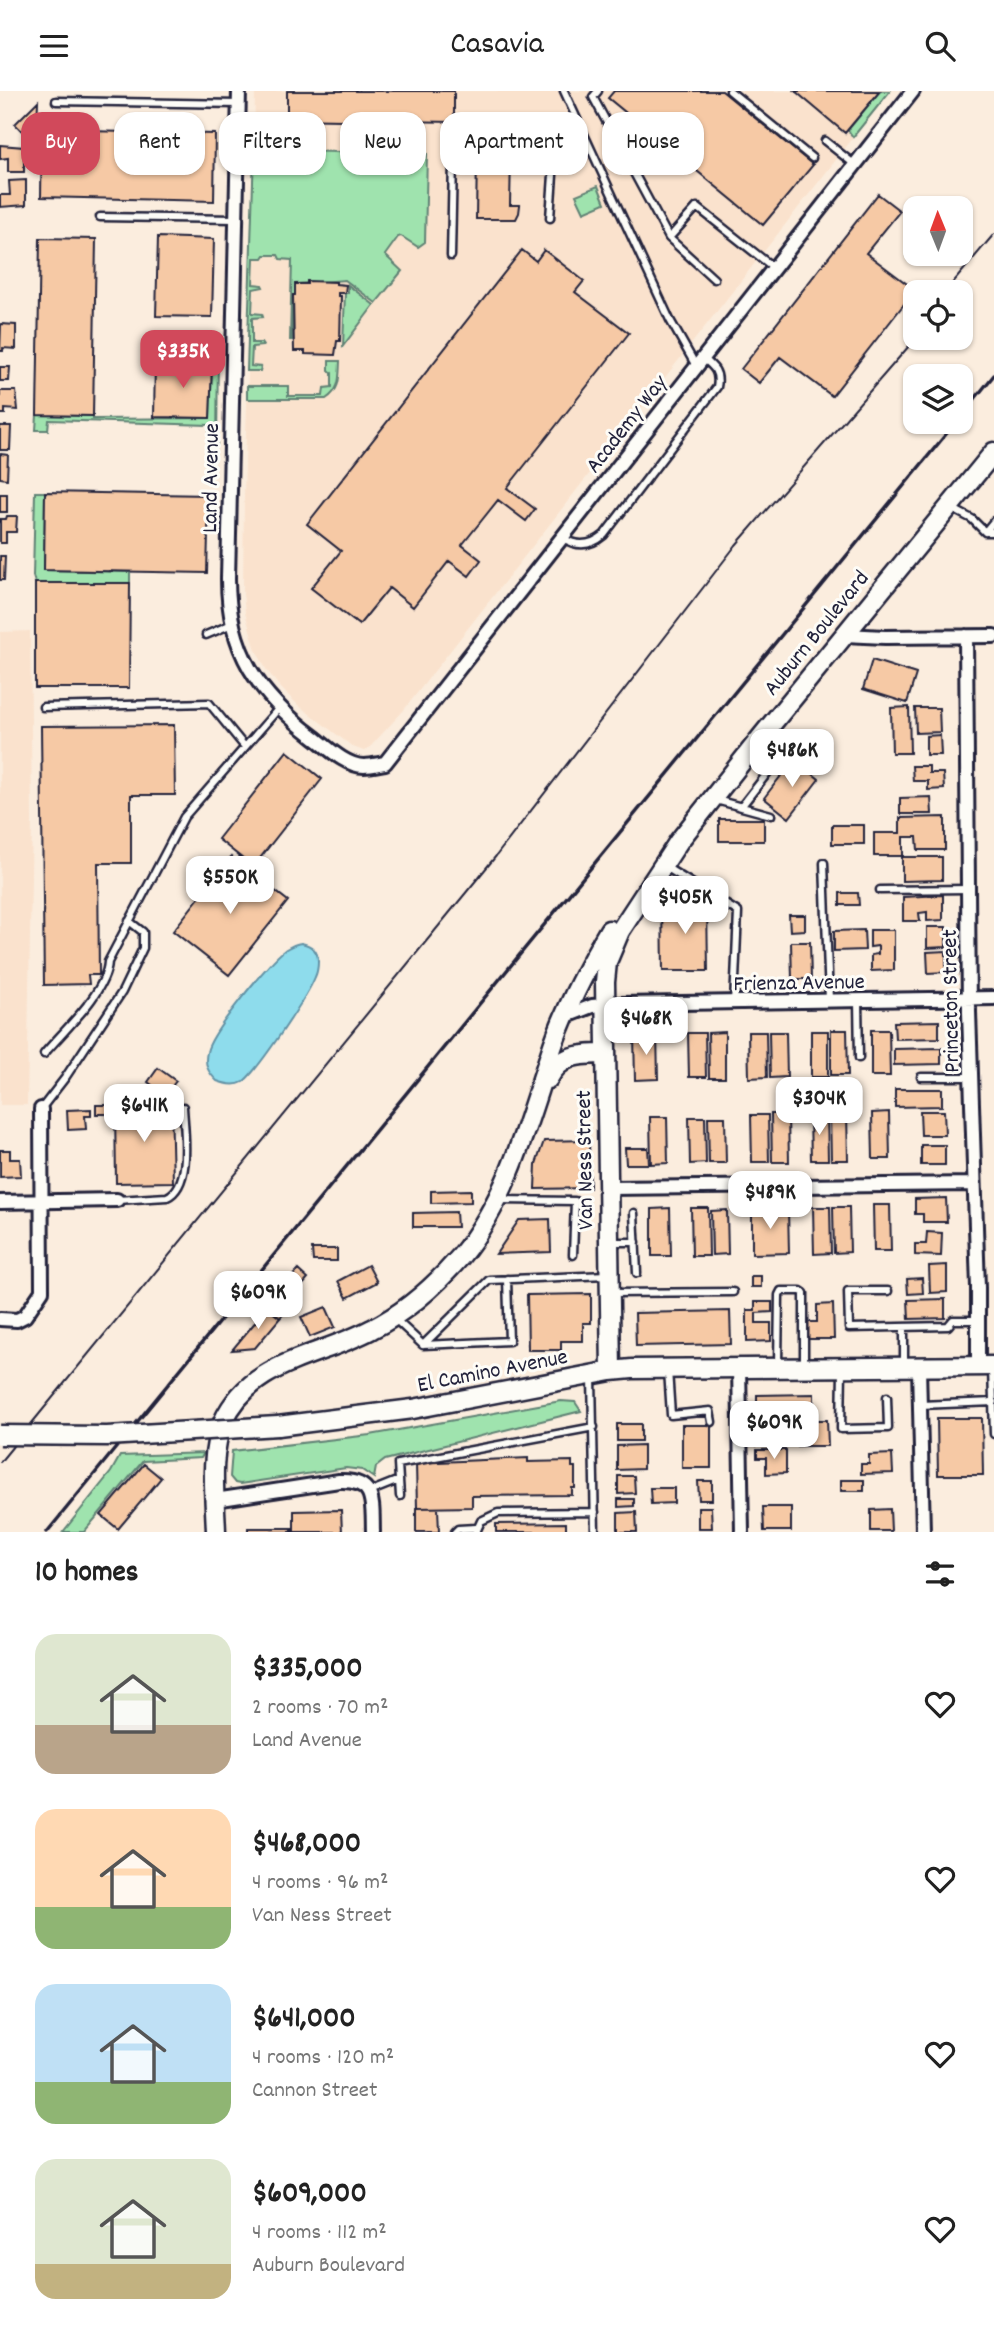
<!DOCTYPE html>
<meta charset="utf-8">
<style>
:root{--surface:#fff;--page:#f2f2f2;--text:#222;--muted:#767676;--accent:#d1495b}
body{margin:0;font-family:Dekko,sans-serif;background:var(--page);color:var(--text);height:100vh;display:flex;flex-direction:column;font-size:26px;white-space:nowrap}
*{box-sizing:border-box;margin:0}
p{font-size:23px;color:var(--muted)}
.icon{flex:none;width:38px;height:38px;fill:none;stroke:currentColor;stroke-width:2;stroke-linecap:round;stroke-linejoin:round}
.map{position:relative;height:1441px;overflow:hidden}
.details{display:flex;flex-direction:column;background:var(--surface);flex:1}
.details>*{flex:none}
.banner{position:absolute;left:21px;top:21px;width:952px;height:63px;display:flex;gap:14px}
.needle{width:46px;rotate:359deg}
.fabs{position:absolute;left:903px;top:105px;display:grid;gap:14px}
.fabs a{display:grid;place-items:center;width:70px;height:70px;border-radius:14px;background:var(--surface);box-shadow:0 2px 5px #0004;font-size:35px}
.price{position:absolute;translate:-50% -60px;padding:0 16px;border-radius:14px;background:#fff;color:#222;font-size:23px;line-height:46px;filter:drop-shadow(0 2px 4px #0008)}
.price::after{content:'';position:absolute;left:50%;top:42px;width:21px;height:16px;margin-left:-10px;background:inherit;clip-path:polygon(0 0,100% 0,50% 100%)}
.price.current{background:var(--accent);color:#fff}
ul{padding:0;list-style:none}
li{display:flex;align-items:center;gap:21px;height:175px;padding:0 35px}
li span{display:grid;place-items:center;flex:none;width:196px;height:140px;border-radius:21px;color:#555}
li>.icon{margin-inline-start:auto}
span .icon{width:84px;height:84px;fill:#fffc;stroke-width:1}
li b{font-size:30px}
h2{display:flex;justify-content:space-between;align-items:center;height:84px;padding:0 35px;font-size:30px}
.pill{padding:0 24px;border-radius:21px;background:var(--surface);box-shadow:0 2px 5px #0004;font-size:24px;line-height:63px}
.pill.current{background:var(--accent);color:#fff}
header{display:flex;justify-content:space-between;align-items:center;height:91px;padding:0 35px;background:var(--surface);font-size:32px;font-weight:600}
.map>svg:first-child{display:block}
.built{fill:#fae2cd}
.green{fill:#9fe3ae;stroke:#608274;stroke-width:2}
.water{fill:#8edcec;stroke:#6392a5;stroke-width:2}
.building{fill:#f6c9a5;stroke:#22223b;stroke-width:2}
.lines{fill:none;stroke-linecap:round;stroke-linejoin:round}
.lane-casing{stroke:#22223b;stroke-width:11}
.street-casing{stroke:#22223b;stroke-width:18}
.secondary-casing{stroke:#22223b;stroke-width:23}
.lane{stroke:#fdfcf7;stroke-width:6}
.street{stroke:#fdfcf7;stroke-width:12}
.secondary{stroke:#fdfcf7;stroke-width:18}
.tram{stroke:#22223b;stroke-width:2}
.rail{stroke:#22223b;stroke-width:3.5}
.secondary-bridge-casing{stroke:#22223b;stroke-width:23;stroke-linecap:butt}
.secondary-bridge{stroke:#fdfcf7;stroke-width:18}
.labels{text-anchor:middle;stroke-width:6;stroke-linejoin:round;paint-order:stroke}
.street-label{font-size:23px;fill:#22223b;stroke:#fdfcf7}
</style>
<header><svg class="icon" aria-label="menu" viewBox="0 0 24 24"><path d="M4 6h16M4 12h16M4 18h16"/></svg>Casavia<svg class="icon" aria-label="search" viewBox="0 0 24 24"><circle cx="10" cy="10" r="6"/><path d="M15 15l6 6"/></svg></header>
<div class="map">
<svg width="994" height="1441" viewBox="0 0 994 1441">
<rect width="100%" height="100%" fill="#fbedde"/>
<filter id="ink" filterUnits="userSpaceOnUse"><feTurbulence type="fractalNoise" baseFrequency=".0143" numOctaves="2"/><feDisplacementMap in="SourceGraphic" scale="14" xChannelSelector="R" yChannelSelector="G"/><feConvolveMatrix kernelMatrix="1 2 1 2 8 2 1 2 1" color-interpolation-filters="sRGB"/></filter>
<g filter="url(#ink)">
<!-- built -->
<path class="built" d="M255,0h635l-487,620 -32,35 -7,5 -11,-4 -55,-42 -19,-19 -13,-17 -10,-19 -11,-37 -2,-19 1,-100 8,-241z
M30,540l2,188 -5,286h-27v-473z"/>
<!-- green -->
<path class="green" d="M880,0h10l-37,46 -5,-7z
M254,59l173,4 -2,88 -7,5 -17,-11 -3,1 -13,18 17,16 -26,32 -31,-23 -49,4 -1,11 -2,1 -1,44h-2l2,-80 -12,-1 -2,-4h-13l-2,3h-9l-1,26 9,1 1,2 -10,2 -1,24 10,1 1,3 -11,1v25h9l2,3 -11,1 -1,19 10,1 -1,4h-13z
M598,95l7,17 -21,9 -8,-17z
M348,194l26,20 -31,41 2,-53h3z
M207,260h11l-1,94 -8,-1v-19l-160,-5 -1,10h-12l1,-15 56,1v3l117,-1 2,-54 -5,-2z
M329,270h11c-1,16 1,28 -14,38h-79v-13h41v10h35l1,-8 8,-1v-14l-3,-3z
M35,401h10l-1,78 86,2v11h-95l-2,-7z
M561,1310l14,1 6,9 -196,49 -9,7 -2,11 -12,-8 -16,-2 -106,16 -5,-1 -5,-6 2,-26 138,-16z
M204,1362l-3,5 -58,3 -59,71h-21l48,-60 9,-16z"/>
<!-- water -->
<path class="water" d="M301,852c10,2 17,7 17,18 0,5 -1,12 -3,16 -8,20 -57,93 -72,105 -8,5 -18,2 -26,-1 -9,-9 -13,-16 -10,-29 4,-20 62,-90 79,-103 5,-3 9,-5 15,-6z"/>
<!-- building -->
<path class="building" d="M287,0h167v31l-167,-3z
M614,0h108l91,74 -50,60 -155,-127z
M795,0h85l-35,42z
M38,10l-1,24 -11,10 -11,-11z
M42,39l173,4 -1,67 -173,-4z
M0,54l24,2v25h-16v-14l-8,1z
M477,64l34,1 -1,49h10l-1,8 -3,6h-40z
M26,89v25l-26,2v-12h10l-1,-14z
M878,103l22,17 -34,42 49,37 -83,106 -52,-39 -21,26 -18,-14z
M158,146l56,2 -2,78 -56,-1z
M40,147l56,1 -3,177 -56,-1z
M522,159l14,11 8,-11 40,31 -9,11 54,41 -122,155 28,21 -9,12 -28,-21 -36,45 19,15 -12,16 -20,-15 -36,46 -24,-19 -30,37 -48,-37 30,-37 -34,-27z
M307,190l29,1v2l10,1 -1,8h-7v3h3l-1,45h-3l-2,14 -30,-1v-3h-11l-1,-56h2v-11h12z
M1,233l15,1v24l-13,-1v3h-3z
M155,272l57,1 -2,54 -56,-1z
M0,276h10l-1,14h-9z
M0,300h16l2,19 -13,-1v5h-5z
M0,335h11l-1,24h-10z
M0,363l8,1 -1,24 -7,-1z
M45,401l164,3 -2,78 -163,-3z
M0,403h7v18h-7z
M7,425h10l-1,16h-10v11h-6v-24h6z
M0,465h5l-1,24h-4z
M35,492h95l-1,105h-94z
M872,569l44,14 -9,29 -44,-14z
M909,616l1,46h-18l-1,-45z
M915,617h24l1,24 -24,1z
M174,634l1,70h-44v68h-33l1,112h-11l1,9 -45,1 -3,-259z
M940,644l1,20h-15v-19z
M287,660l35,28 -69,88 -35,-28z
M794,668l25,20 -30,39 -25,-20z
M912,675h17v7h14l1,16 -16,1v-9h-15z
M931,706l1,17h-32v-16z
M945,726v33h-27l-1,-13h-14v19h-29v-23h26v-15z
M719,728h45v22h-45z
M832,734h32v19h-32z
M231,766l57,44 -59,74 -56,-44z
M902,766h40v23l-40,1z
M840,802h18l1,12h-19z
M943,804v25l-16,1v-9l-8,1 1,8h-17v-24z
M662,810h45l1,70h-45z
M789,824h16v15l-15,1z
M927,836h19v20l-19,1z
M864,839l1,20 -31,1v-20z
M870,839h24v40l-23,1v-16l7,-1v-8l-8,1z
M791,851h19l1,37h-19z
M946,860v21l-18,1 -1,-21z
M939,930v17l-44,1 -1,-17z
M831,939h16l1,45h-17z
M871,939h18l1,46h-19z
M811,940h17v46h-17z
M725,941v46h-16l-1,-45z
M748,941h18l1,45 -18,1z
M769,941h17l1,45 -17,1z
M688,942h17l1,44h-17z
M634,943h23l1,45 -23,1z
M941,957v16l-47,1v-16z
M158,977l18,13 -11,14 -17,-13z
M895,998h47v17l-47,1z
M171,1013l2,78 -57,1 -1,-78z
M96,1014h18v9h-18z
M91,1018v7h-6l1,13 -18,1 -1,-20z
M920,1020h24l1,24h-24z
M889,1021l1,47h-17l-1,-46z
M827,1022l1,47h-17l-1,-46z
M830,1022h17l1,47h-17z
M771,1023h17l1,48h-17z
M751,1024h17l1,47h-17z
M650,1026h17l1,46 -17,1z
M689,1026h16l1,46 -16,1z
M708,1026h17l1,46h-17z
M589,1049l1,48 -55,1 1,-25 8,-23z
M921,1054h24v20h-24z
M625,1057h23l1,16h-23z
M0,1059h10v9h10l1,17 -21,1z
M471,1099v12l-40,1v-12z
M946,1107l1,24h-24v-8h-8v-15z
M873,1114h17l1,46h-17z
M813,1116h17l1,46 -17,1z
M833,1116h16l1,45 -16,1z
M670,1117l1,48h-19v-47z
M691,1117h17l1,48h-17z
M752,1117h36l1,45 -37,1z
M727,1119l1,44 -16,1 -1,-44z
M456,1121l1,15h-44v-14z
M550,1128l1,33 -55,2 23,-34z
M927,1141l15,1 -1,23 -26,-1v-11h11z
M312,1158h25v12h-24z
M368,1174l9,17 -30,16 -9,-17z
M947,1174v27l-17,1 -1,-27z
M298,1179l10,9 -14,16 -11,-9z
M751,1185h10v11h-10z
M922,1187l1,15 -15,1 -1,-15z
M281,1198l14,11 -5,6 -14,-11z
M591,1203v29h-8v18h-22v9h-33l-1,-55z
M276,1204l14,11 -10,12 -13,-11z
M945,1208v19l-36,1 -1,-19z
M755,1211h17v10l-16,1v10h15v18l-24,1v-32h8z
M833,1213l1,35h-26v-17h9v-17z
M326,1216l9,20 -25,10 -9,-20z
M267,1217l13,10 -25,30 -23,2z
M730,1220l1,33 -95,2 -1,-33z
M814,1303v26h13l1,26h-71v-51z
M937,1327h45l1,57h-45z
M617,1333h24v17h-24z
M682,1334h29v43h-29z
M643,1354v24l-26,1v-24z
M757,1359h29v23l-20,1v-16h-9z
M892,1363l1,19 -32,1v-10h8v-9z
M528,1367v4l44,-1v6h3v21h-3v7l-100,1v11l-55,1 -1,-45z
M144,1373l17,14 -43,51 -17,-14z
M618,1385h16l1,17 -17,1z
M841,1389h23v11h-23z
M698,1390h14v19h-13z
M650,1397h24v15l-23,1z
M618,1408h16v7l-16,1z
M698,1416h13l1,21h-14z
M763,1416h28v24h-27z
M416,1417h22l1,24h-23z
M890,1418l1,22h-20v-21z
M341,1419l1,22h-48v-21z
M636,1421l1,20h-19v-19z
M566,1432v9h-70v-8z
M248,1437h44v4h-44z"/>
<g class="lines">
<defs>
<path id="lane" d="M564,0l106,229 26,46
M598,0l-5,6 76,141
M730,0l82,67
M56,10l183,3
M825,50l29,23
M100,126l136,2
M550,127l3,-43
M451,165l2,-96
M714,188l-45,-41 28,-31 77,61
M951,417l21,11 13,13h9
M985,441l9,-11
M563,447c14,9 28,8 41,-3l113,-148c3,-15 -3,-20 -14,-29
M206,544l26,-11
M43,616l166,-4 36,44
M716,709l55,15
M741,716l42,-54 -18,-15
M824,772l5,138
M664,775l74,46 -4,91
M880,799l89,-1
M858,910l1,57
M44,963c20,-24 62,-61 64,-92l76,-145 95,-109
M921,986h50
M41,1018l24,-31 57,-86 21,-44v-16l-14,-11
M117,1109l50,-3c26,-12 17,-67 16,-90
M499,1109l76,1 -2,54
M634,1122l3,60
M611,1151h25
M888,1200h-40l1,37 99,-2 5,-6h25
M611,1202l122,-1
M394,1227l29,27 66,-65 118,-5
M904,1237v36
M423,1254l86,-4 -2,-62
M778,1274l1,-70 2,-4h20l3,2v73
M992,1277l2,66
M842,1278l-1,60 47,-1 -1,-31
M668,1279l3,45 39,-4 2,11
M592,1286l3,155
M920,1314l74,-3
M369,1401l30,-12
M400,1405l-2,-32 196,-37
M455,1441l3,-3 18,-1
M476,1441l5,-11 17,-8 97,-1"/>
<path id="street" d="M239,0l-11,488c0,72 30,115 86,158 13,10 32,29 50,29 7,0 15,-2 21,-3l528,-672
M845,544l40,2 109,-1
M966,545l3,376 9,276v78
M564,926l28,-11 29,-2 373,-6
M608,1097l366,-4
M0,1111l117,-2
M0,1228l17,1 8,-4 17,-25 -1,-182
M739,1276l3,165
M919,1276l4,165
M215,1409l124,-19c38,-2 33,23 34,51"/>
<path id="secondary" d="M548,988c13,-25 32,-25 58,-25
M611,1280l-6,-389 2,-20 13,-31 59,-90 83,-105 232,-284
M278,1335l135,-17 198,-38 21,-2 362,-3
M216,1441c-1,-35 -7,-78 7,-110 28,-62 95,-64 149,-93 34,-17 64,-44 89,-73 47,-58 66,-132 89,-202 14,-44 36,-85 59,-124"/>
</defs>
<!-- lane casing -->
<use href="#lane" class="lane-casing"/>
<!-- street casing -->
<use href="#street" class="street-casing"/>
<!-- secondary casing -->
<use href="#secondary" class="secondary-casing"/>
<!-- lane -->
<use href="#lane" class="lane"/>
<!-- street -->
<use href="#street" class="street"/>
<!-- secondary -->
<use href="#secondary" class="secondary"/>
<!-- tram -->
<path class="tram" d="M945,201l49,-58
M0,1371l496,-606 240,-311 180,-207"/>
<!-- rail -->
<path class="rail" d="M961,325l33,-41
M47,1441l909,-1110"/>
<defs>
<path id="secondary-bridge" d="M0,1344l107,1 171,-10"/>
</defs>
<!-- secondary-bridge casing -->
<use href="#secondary-bridge" class="secondary-bridge-casing"/>
<!-- secondary-bridge -->
<use href="#secondary-bridge" class="secondary-bridge"/>
</g>
</g>
<g class="labels">
<!-- street labels -->
<g class="street-label">
<text transform="translate(625 332) rotate(-52)" y="8">Academy Way</text>
<text transform="translate(209 387) rotate(-89)" y="8">Land Avenue</text>
<text transform="translate(815 541) rotate(-51)" y="8">Auburn Boulevard</text>
<text transform="translate(799 890) rotate(-1)" y="8">Frienza Avenue</text>
<text transform="translate(949 910) rotate(-91)" y="8">Princeton Street</text>
<text transform="translate(583 1069) rotate(-91)" y="8">Van Ness Street</text>
<text transform="translate(492 1278) rotate(-11)" y="8">El Camino Avenue</text>
</g>
</g>
</svg>
<div class="fabs">
<a><svg class="needle" viewBox="-14 -14 28 28"><path d="M0-13l5 13h-10z" fill="#e53935"/><path d="M0 13l5-13h-10z" fill="#767676"/></svg></a>
<a><svg class="icon" aria-label="locate" viewBox="0 0 24 24"><circle cx="12" cy="12" r="6"/><path d="M12 2v4M12 18v4M2 12h4M18 12h4"/></svg></a>
<a><svg class="icon" aria-label="layers" viewBox="0 0 24 24"><path d="M12 4l9 5-9 5-9-5zM3 14l9 5 9-5"/></svg></a>
</div>
<b class="price current" style="left:183px;top:299px">$335K</b>
<b class="price" style="left:792px;top:698px">$486K</b>
<b class="price" style="left:230px;top:825px">$550K</b>
<b class="price" style="left:685px;top:845px">$405K</b>
<b class="price" style="left:646px;top:966px">$468K</b>
<b class="price" style="left:819px;top:1046px">$304K</b>
<b class="price" style="left:144px;top:1053px">$641K</b>
<b class="price" style="left:770px;top:1140px">$489K</b>
<b class="price" style="left:258px;top:1240px">$609K</b>
<b class="price" style="left:774px;top:1370px">$609K</b>
<div class="banner">
<a class="pill current">Buy</a>
<a class="pill">Rent</a>
<a class="pill">Filters</a>
<a class="pill">New</a>
<a class="pill">Apartment</a>
<a class="pill">House</a>
</div>
</div>
<section class="details">
<h2>10 homes<svg class="icon" aria-label="filters" viewBox="0 0 24 24"><path d="M4 7h16M4 17h16"/><circle cx="9" cy="7" r="2"/><circle cx="15" cy="17" r="2"/></svg></h2>
<ul>
<li><span style="background:linear-gradient(#dfe7d0 65%,#b9a48a 0)"><svg class="icon" aria-label="home" viewBox="0 0 24 24"><path d="M3 11l9-7 9 7M6 9v11h12V9"/></svg></span><div><b>$335,000</b><p>2 rooms · 70 m²</p><p>Land Avenue</p></div><svg class="icon" aria-label="heart" viewBox="0 0 24 24"><path d="M12 20l-8-8c-3-5 5-10 8-4 3-6 11-1 8 4z"/></svg></li>
<li><span style="background:linear-gradient(#ffd9b3 70%,#8fb573 0)"><svg class="icon" aria-label="home" viewBox="0 0 24 24"><path d="M3 11l9-7 9 7M6 9v11h12V9"/></svg></span><div><b>$468,000</b><p>4 rooms · 96 m²</p><p>Van Ness Street</p></div><svg class="icon" aria-label="heart" viewBox="0 0 24 24"><path d="M12 20l-8-8c-3-5 5-10 8-4 3-6 11-1 8 4z"/></svg></li>
<li><span style="background:linear-gradient(#bfe0f5 70%,#8fb573 0)"><svg class="icon" aria-label="home" viewBox="0 0 24 24"><path d="M3 11l9-7 9 7M6 9v11h12V9"/></svg></span><div><b>$641,000</b><p>4 rooms · 120 m²</p><p>Cannon Street</p></div><svg class="icon" aria-label="heart" viewBox="0 0 24 24"><path d="M12 20l-8-8c-3-5 5-10 8-4 3-6 11-1 8 4z"/></svg></li>
<li><span style="background:linear-gradient(#dfe7d0 75%,#c2b280 0)"><svg class="icon" aria-label="home" viewBox="0 0 24 24"><path d="M3 11l9-7 9 7M6 9v11h12V9"/></svg></span><div><b>$609,000</b><p>4 rooms · 112 m²</p><p>Auburn Boulevard</p></div><svg class="icon" aria-label="heart" viewBox="0 0 24 24"><path d="M12 20l-8-8c-3-5 5-10 8-4 3-6 11-1 8 4z"/></svg></li>
</ul>
</section>
